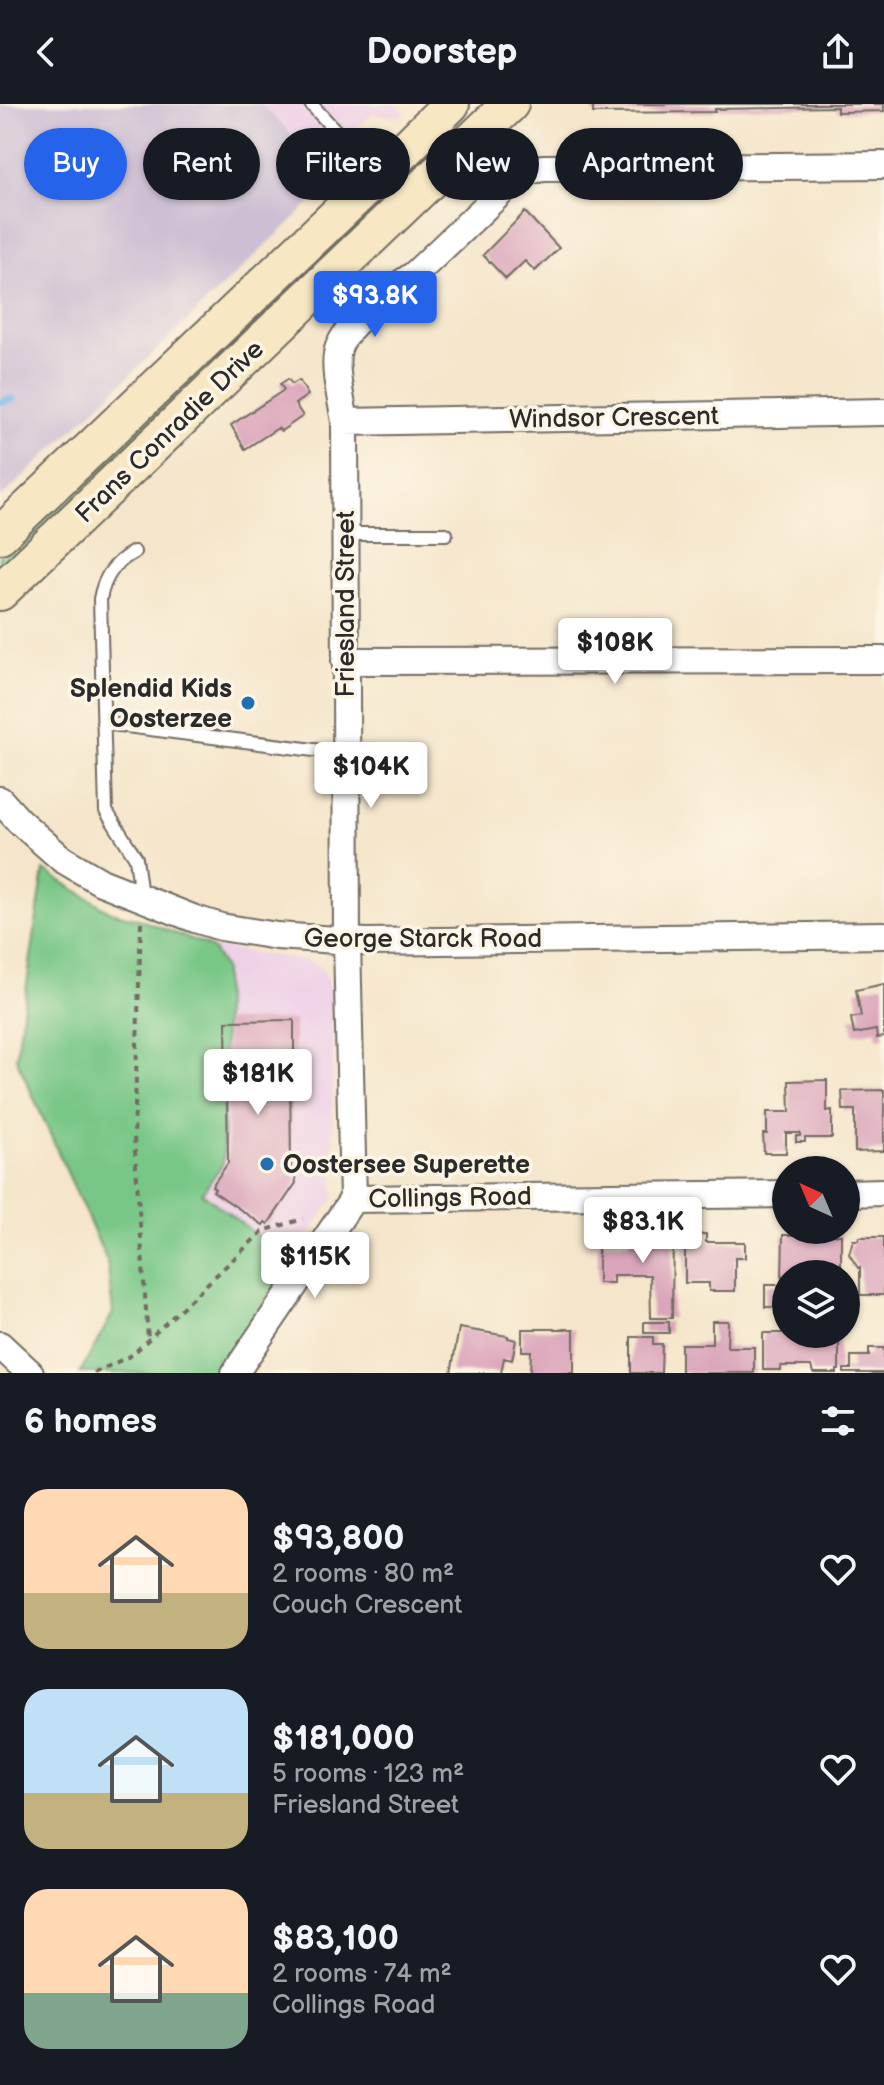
<!DOCTYPE html>
<meta charset="utf-8">
<style>
:root{--surface:#171b24;--page:#20242c;--text:#f1f3f6;--muted:#9ea1a6;--accent:#2563eb}
body{margin:0;font-family:"Balsamiq Sans",sans-serif;background:var(--page);color:var(--text);height:100vh;display:flex;flex-direction:column;font-size:30px;white-space:nowrap}
*{box-sizing:border-box;margin:0}
p{font-size:26px;color:var(--muted)}
.icon{flex:none;width:44px;height:44px;fill:none;stroke:currentColor;stroke-width:2;stroke-linecap:round;stroke-linejoin:round}
.map{position:relative;height:1269px;overflow:hidden}
.drawer{display:flex;flex-direction:column;background:var(--surface);flex:1}
.drawer>*{flex:none}
.guide{position:absolute;left:24px;top:24px;width:836px;height:72px;display:flex;gap:16px}
.needle{width:52px;rotate:316deg}
.buttons{position:absolute;left:772px;top:1052px;display:grid;gap:16px}
.buttons a{display:grid;place-items:center;width:88px;height:88px;border-radius:50%;background:var(--surface);box-shadow:0 2px 6px #0004;font-size:40px}
.price{position:absolute;translate:-50% -68px;padding:0 18px;border-radius:8px;background:#fff;color:#222;font-size:26px;line-height:52px;filter:drop-shadow(0 2px 4px #0008)}
.price::after{content:'';position:absolute;left:50%;top:48px;width:24px;height:18px;margin-left:-12px;background:inherit;clip-path:polygon(0 0,100% 0,50% 100%)}
.price.active{background:var(--accent);color:#fff}
ul{padding:0;list-style:none}
li{display:flex;align-items:center;gap:24px;height:200px;padding:0 24px}
li span{display:grid;place-items:center;flex:none;width:224px;height:160px;border-radius:24px;color:#555}
li>.icon{margin-inline-start:auto}
span .icon{width:96px;height:96px;fill:#fffc;stroke-width:1}
li b{font-size:34px}
h2{display:flex;justify-content:space-between;align-items:center;height:96px;padding:0 24px;font-size:34px}
.tag{padding:0 28px;border-radius:36px;background:var(--surface);box-shadow:0 2px 6px #0004;font-size:28px;line-height:72px}
.tag.active{background:var(--accent);color:#fff}
header{display:flex;justify-content:space-between;align-items:center;height:104px;padding:0 24px;background:var(--surface);font-size:36px;font-weight:700}
.map>svg:first-child{display:block}
.built{fill:#eed0e7}
.industrial{fill:#ccbed3}
.green{fill:#79c787;stroke:#527959;stroke-width:2}
.lines{fill:none;stroke-linecap:round;stroke-linejoin:round}
.stream{stroke:#71b7e8;stroke-width:7}
.building{fill:#dba5bb}
.service-casing{stroke:#726c63;stroke-width:16}
.minor-casing{stroke:#726c63;stroke-width:30}
.secondary-casing{stroke:#726c63;stroke-width:40}
.path{stroke:#726c63;stroke-width:4;stroke-dasharray:6 6;stroke-linecap:butt}
.service{stroke:#fff;stroke-width:12}
.minor{stroke:#fff;stroke-width:26}
.secondary{stroke:#f7e8c3;stroke-width:36}
.poi-dot{fill:#1f6fb2;stroke:#fcf5e5;stroke-width:3}
.labels{text-anchor:middle;stroke-width:7;stroke-linejoin:round;paint-order:stroke}
.street-label{font-size:26px;fill:#2b2b2b;stroke:#fcf5e5}
.poi-label{font-size:26px;font-weight:bold;fill:#2b2b2b;stroke:#fcf5e5;text-anchor:end}
</style>
<header><svg class="icon" aria-label="back" viewBox="0 0 24 24"><path d="M15 5l-7 7 7 7"/></svg>Doorstep<svg class="icon" aria-label="share" viewBox="0 0 24 24"><path d="M12 15V3M7 8l5-5 5 5M5 13v7h14v-7"/></svg></header>
<div class="map">
<svg width="884" height="1269" viewBox="0 0 884 1269">
<rect width="100%" height="100%" fill="#fcf5e5"/>
<filter id="ink" filterUnits="userSpaceOnUse"><feTurbulence type="fractalNoise" baseFrequency=".0125" numOctaves="2"/><feDisplacementMap in="SourceGraphic" scale="16" xChannelSelector="R" yChannelSelector="G"/><feConvolveMatrix kernelMatrix="1 2 1 2 8 2 1 2 1" color-interpolation-filters="sRGB"/></filter>
<filter id="wash" filterUnits="userSpaceOnUse"><feTurbulence type="fractalNoise" baseFrequency=".006" numOctaves="4" result="noise"/><feDisplacementMap in="SourceGraphic" scale="32" xChannelSelector="R" yChannelSelector="G"/><feGaussianBlur stdDeviation="1.8" result="paint"/><feColorMatrix in="noise" values="0 0 0 0 0 0 0 0 0 0 0 0 0 0 0 0 0 1.4 0 .05"/><feComposite in="paint" operator="in"/></filter>
<g filter="url(#wash)">
<rect width="100%" height="100%" fill="#f5e6cb"/>
<!-- built -->
<path class="built" d="M261,0h135l9,9 -6,5 -26,-5 -53,49z
M215,843l94,14 13,8 8,14 2,7 2,208 -44,63 -88,-68 21,-30 1,-194 -11,-19z"/>
<!-- industrial -->
<path class="industrial" d="M0,0h261l63,62 -4,28 -320,305z"/>
<!-- green -->
<path class="green" d="M359,114l2,4 -361,348v-18z
M44,766l67,42 27,7 68,26 7,5 11,19 -1,194 -21,30 88,68 -1,5 -72,107h-137l33,-60 -6,-52 -91,-203z"/>
<g class="lines">
<!-- stream -->
<path class="stream" d="M0,298l13,-3"/>
</g>
<g id="blocks">
<!-- building -->
<path class="building" d="M593,0h291v7l-47,1v-5l-122,2v3l-122,1z
M525,108l34,36 -24,23 -10,-10 -19,18 -23,-24z
M288,275l4,5 7,-4 9,15 -13,9 8,12 -22,15 -3,-3 -33,21 -14,-24 53,-35 -4,-6z
M884,880v53l-7,1 -1,-8 -22,4 -3,-16 10,-2 -5,-26z
M294,916v37h-4l1,118h4l1,8 -28,41 -3,-2 -2,3 -50,-34 2,-2 -3,-3 16,-23 -2,-142z
M827,976v31l5,-1v28h-27v4h-9v-6h4v-3h-14v20h-22l-1,-19h4v-22h23l-1,-31z
M884,986v61l-29,1v-42h-12l-1,-19z
M630,1125h23v3h20l-1,86h-21l-1,-43h-37v8h-15v-40h32z
M706,1130v8h39v16h-10v33h-26v-8h-24v-48z
M783,1131h58v39h-55v5h-4z
M859,1133h25v58h-24v-28l-2,1 -9,-14 4,-14h5z
M765,1181h21v22h-21z
M782,1215h4v15h53v36h-2v3h-24l-2,-7h-30v4h-18v-37h19z
M712,1217h16l-1,26h27v26h-73v-29h31z
M644,1218h25v11h-25z
M459,1224l49,8v2l8,2 -4,20 -8,-2 -3,15h-50z
M522,1225h52v44h-44l1,-22h-9z
M631,1233h22v7h9l-1,29h-30z
M869,1244h15v25h-40v-4h7v-13h18z"/>
</g>
</g>
<g filter="url(#ink)">
<use href="#blocks" fill-opacity="0" stroke="#726c63" stroke-width="2"/>
<g class="lines">
<defs>
<path id="service" d="M311,0l65,71
M344,430h102
M134,448c-20,11 -30,25 -34,47l6,212 30,47 5,38
M103,619l242,31"/>
<path id="minor" d="M404,185l10,-14 103,-98 11,-6 15,-3 341,-3
M345,318l539,-10
M345,557l539,-1
M0,696l19,21 43,38 39,23 94,37 26,8 56,9 89,6 518,-7
M846,1089l38,-1
M353,1095l433,-5
M0,1241l30,28
M235,1269l118,-174 -6,-258 -2,-519c-3,-20 -11,-48 -8,-68 3,-26 55,-65 77,-79"/>
<path id="secondary" d="M0,431l378,-359 73,-72
M0,488l510,-488"/>
</defs>
<!-- service casing -->
<use href="#service" class="service-casing"/>
<!-- minor casing -->
<use href="#minor" class="minor-casing"/>
<!-- secondary casing -->
<use href="#secondary" class="secondary-casing"/>
<!-- path -->
<path class="path" d="M141,818l-7,215 14,202
M94,1269l38,-18 131,-124 40,-12"/>
<!-- service -->
<use href="#service" class="service"/>
<!-- minor -->
<use href="#minor" class="minor"/>
<!-- secondary -->
<use href="#secondary" class="secondary"/>
</g>
</g>
<!-- markers -->
<g class="poi-dot">
<circle cx="248" cy="599" r="8"/>
<circle cx="267" cy="1060" r="8"/>
</g>
<g class="labels">
<!-- street labels -->
<g class="street-label">
<text transform="translate(614 313) rotate(-1)" y="9">Windsor Crescent</text>
<text transform="translate(169 327) rotate(-44)" y="9">Frans Conradie Drive</text>
<text transform="translate(345 500) rotate(-90)" y="9">Friesland Street</text>
<text x="423" y="843">George Starck Road</text>
<text transform="translate(450 1093) rotate(-1)" y="9">Collings Road</text>
</g>
<!-- poi labels -->
<g class="poi-label">
<text x="232" y="593">Splendid Kids<tspan x="232" dy="30">Oosterzee</tspan></text>
<text x="283" y="1069" text-anchor="start">Oostersee Superette</text>
</g>
</g>
</svg>
<div class="buttons">
<a><svg class="needle" viewBox="-14 -14 28 28"><path d="M0-13l5 13h-10z" fill="#e53935"/><path d="M0 13l5-13h-10z" fill="#9ea1a6"/></svg></a>
<a><svg class="icon" aria-label="layers" viewBox="0 0 24 24"><path d="M12 4l9 5-9 5-9-5zM3 14l9 5 9-5"/></svg></a>
</div>
<b class="price active" style="left:375px;top:235px">$93.8K</b>
<b class="price" style="left:615px;top:582px">$108K</b>
<b class="price" style="left:371px;top:706px">$104K</b>
<b class="price" style="left:258px;top:1013px">$181K</b>
<b class="price" style="left:643px;top:1161px">$83.1K</b>
<b class="price" style="left:315px;top:1196px">$115K</b>
<div class="guide">
<a class="tag active">Buy</a>
<a class="tag">Rent</a>
<a class="tag">Filters</a>
<a class="tag">New</a>
<a class="tag">Apartment</a>
</div>
</div>
<section class="drawer">
<h2>6 homes<svg class="icon" aria-label="filters" viewBox="0 0 24 24"><path d="M4 7h16M4 17h16"/><circle cx="9" cy="7" r="2"/><circle cx="15" cy="17" r="2"/></svg></h2>
<ul>
<li><span style="background:linear-gradient(#ffd9b3 65%,#c2b280 0)"><svg class="icon" aria-label="home" viewBox="0 0 24 24"><path d="M3 11l9-7 9 7M6 9v11h12V9"/></svg></span><div><b>$93,800</b><p>2 rooms · 80 m²</p><p>Couch Crescent</p></div><svg class="icon" aria-label="heart" viewBox="0 0 24 24"><path d="M12 20l-8-8c-3-5 5-10 8-4 3-6 11-1 8 4z"/></svg></li>
<li><span style="background:linear-gradient(#bfe0f5 65%,#c2b280 0)"><svg class="icon" aria-label="home" viewBox="0 0 24 24"><path d="M3 11l9-7 9 7M6 9v11h12V9"/></svg></span><div><b>$181,000</b><p>5 rooms · 123 m²</p><p>Friesland Street</p></div><svg class="icon" aria-label="heart" viewBox="0 0 24 24"><path d="M12 20l-8-8c-3-5 5-10 8-4 3-6 11-1 8 4z"/></svg></li>
<li><span style="background:linear-gradient(#ffd9b3 65%,#7fa58c 0)"><svg class="icon" aria-label="home" viewBox="0 0 24 24"><path d="M3 11l9-7 9 7M6 9v11h12V9"/></svg></span><div><b>$83,100</b><p>2 rooms · 74 m²</p><p>Collings Road</p></div><svg class="icon" aria-label="heart" viewBox="0 0 24 24"><path d="M12 20l-8-8c-3-5 5-10 8-4 3-6 11-1 8 4z"/></svg></li>
</ul>
</section>
